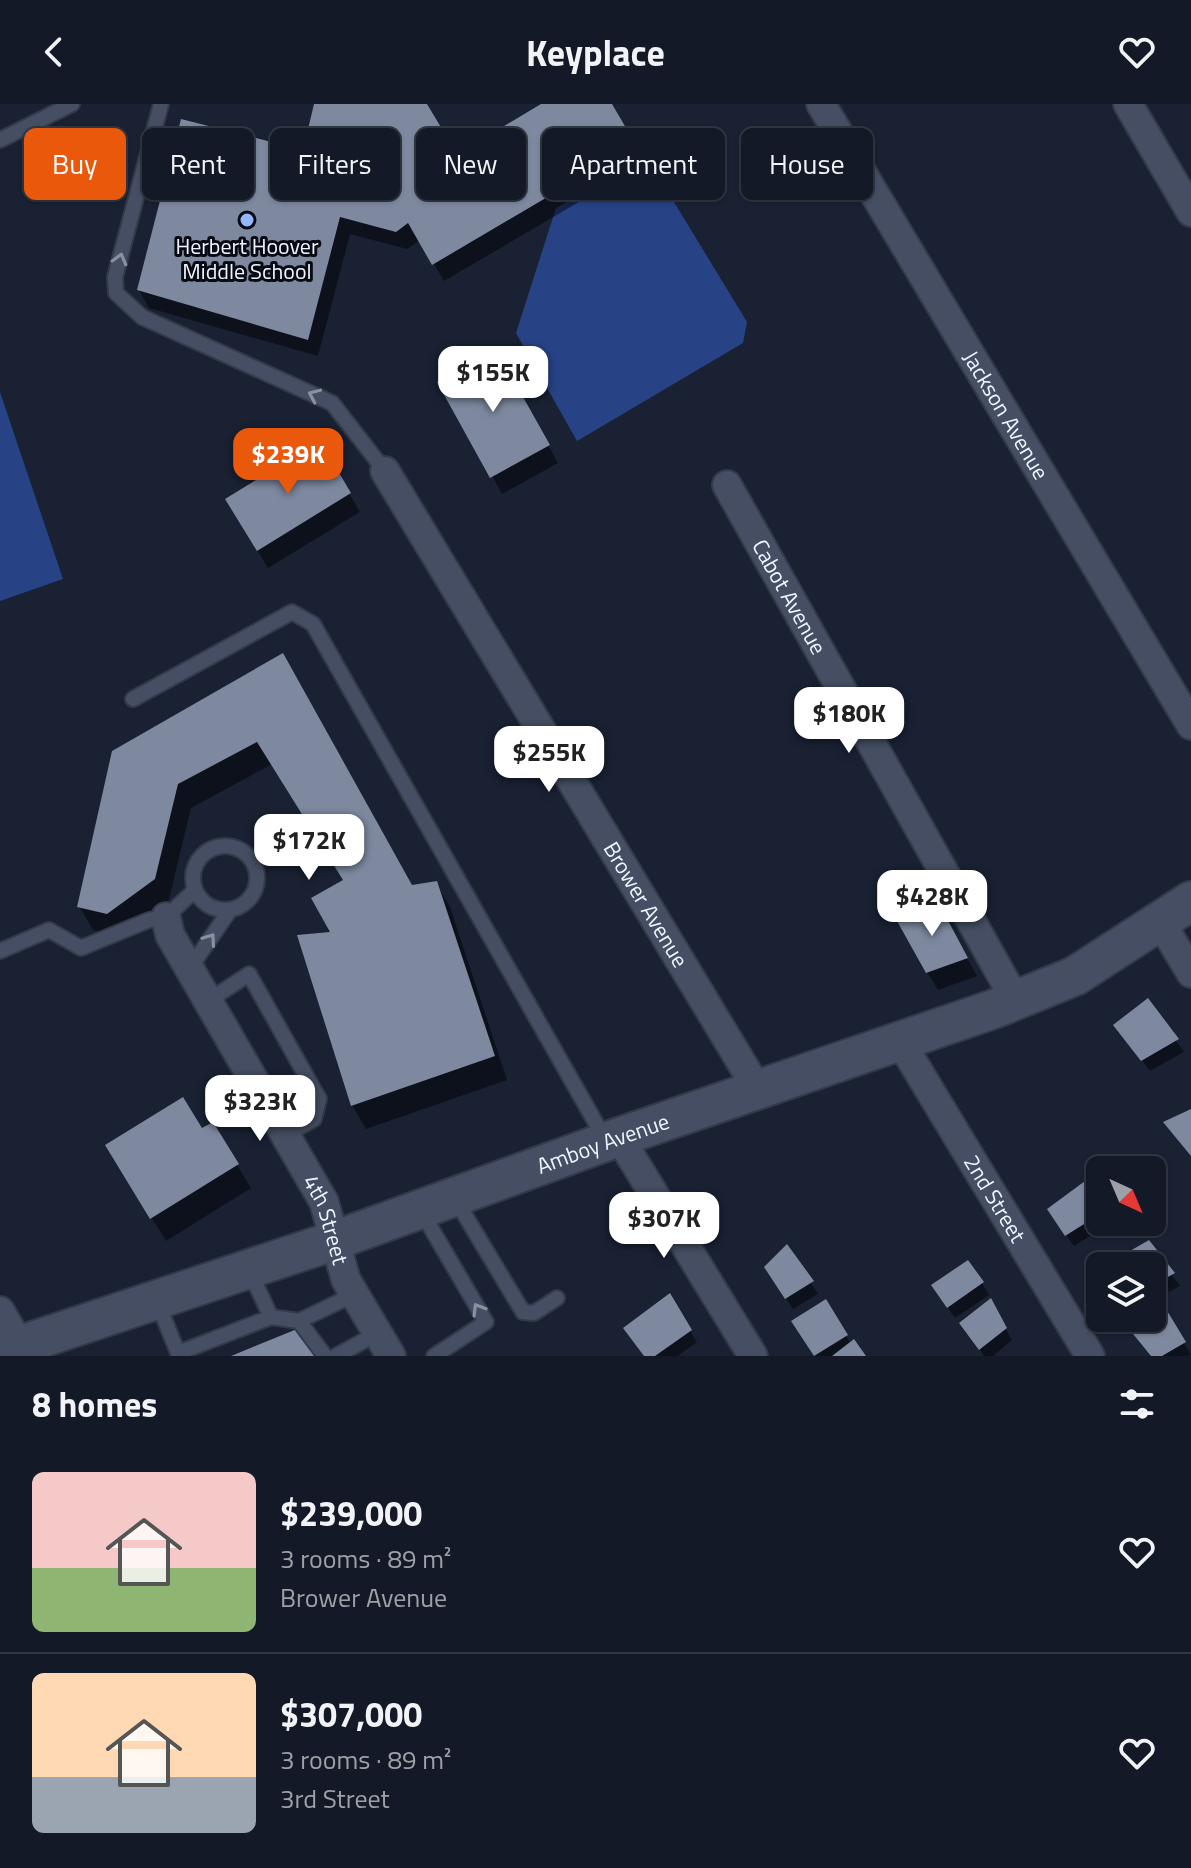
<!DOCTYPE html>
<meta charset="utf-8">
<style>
:root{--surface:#131926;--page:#1c222e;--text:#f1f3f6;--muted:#9da0a7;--line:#323843;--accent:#ea580c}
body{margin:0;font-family:"Titillium Web",sans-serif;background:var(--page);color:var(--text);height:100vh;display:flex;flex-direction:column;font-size:30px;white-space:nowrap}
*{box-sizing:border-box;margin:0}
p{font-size:26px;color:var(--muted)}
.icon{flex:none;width:44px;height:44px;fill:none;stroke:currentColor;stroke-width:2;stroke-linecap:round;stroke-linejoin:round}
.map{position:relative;height:1252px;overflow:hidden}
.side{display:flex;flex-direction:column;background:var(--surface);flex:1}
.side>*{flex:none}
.hud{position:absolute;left:24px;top:24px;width:1144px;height:72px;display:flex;gap:16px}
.needle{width:52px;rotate:136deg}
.tools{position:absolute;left:1086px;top:1052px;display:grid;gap:16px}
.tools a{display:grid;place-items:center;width:80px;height:80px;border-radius:12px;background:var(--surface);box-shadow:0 2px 6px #0004,0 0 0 2px var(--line);font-size:40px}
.price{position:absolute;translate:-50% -68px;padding:0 18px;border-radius:16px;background:#fff;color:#222;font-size:26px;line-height:52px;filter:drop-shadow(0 2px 4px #0008)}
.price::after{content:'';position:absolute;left:50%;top:48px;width:24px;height:18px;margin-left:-12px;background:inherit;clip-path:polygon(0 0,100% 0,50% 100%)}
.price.active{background:var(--accent);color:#fff}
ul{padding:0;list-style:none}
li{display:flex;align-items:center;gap:24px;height:200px;padding:0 32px}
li+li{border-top:2px solid var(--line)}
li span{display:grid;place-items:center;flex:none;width:224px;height:160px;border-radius:12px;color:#555}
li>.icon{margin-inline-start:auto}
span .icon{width:96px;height:96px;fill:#fffc;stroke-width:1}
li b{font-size:34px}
h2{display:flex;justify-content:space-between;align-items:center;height:96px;padding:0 32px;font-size:34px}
.tag{padding:0 28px;border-radius:12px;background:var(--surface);box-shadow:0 2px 6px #0004,0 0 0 2px var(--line);font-size:28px;line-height:72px}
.tag.active{background:var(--accent);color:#fff}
header{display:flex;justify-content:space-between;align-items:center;height:104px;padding:0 32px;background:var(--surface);font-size:36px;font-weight:700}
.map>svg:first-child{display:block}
.green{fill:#274386}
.shadow{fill:#0007}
.building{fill:#7e89a0}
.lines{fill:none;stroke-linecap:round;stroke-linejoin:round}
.lane-casing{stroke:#343a48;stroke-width:18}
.street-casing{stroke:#343a48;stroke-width:32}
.secondary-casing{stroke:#343a48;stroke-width:42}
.lane{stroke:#454e63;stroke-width:14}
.street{stroke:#454e63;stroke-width:28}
.secondary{stroke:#454e63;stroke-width:38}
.oneway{stroke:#8991a1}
.poi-dot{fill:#95b6fd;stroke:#080b13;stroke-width:3}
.labels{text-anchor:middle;stroke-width:6;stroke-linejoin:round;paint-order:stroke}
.poi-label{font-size:22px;fill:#f0f5ff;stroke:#080b13}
.street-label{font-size:22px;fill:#f0f5ff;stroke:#080b13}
</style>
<header><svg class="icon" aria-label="back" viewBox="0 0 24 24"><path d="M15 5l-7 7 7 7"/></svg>Keyplace<svg class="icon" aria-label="heart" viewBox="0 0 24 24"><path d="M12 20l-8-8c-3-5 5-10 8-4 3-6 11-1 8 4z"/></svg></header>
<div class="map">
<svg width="1191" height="1252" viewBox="0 0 1191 1252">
<rect width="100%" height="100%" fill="#192133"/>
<!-- green -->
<path class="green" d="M646,52l101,166 -4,21 -166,98 -61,-108 40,-125z
M0,288l63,187 -63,22z"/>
<!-- shadow -->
<path class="shadow" d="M317,0h107l32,53 89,-53h65l34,60 -200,117 -24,-41 -13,9 -57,-15 -32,122 -169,-48 -10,-18 165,-137z
M496,247l62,112 -56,31 -62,-111z
M319,339l41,69 -92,56 -41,-68z
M282,552l129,232 25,-5 14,24 57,173 -141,49 -14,-24 -18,-171 11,-53 -73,-117 -81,44 -23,95 -47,34 -28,-7 -14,-24 35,-154z
M936,798l41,74 -39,14 -11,-18z
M1148,897l36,51 -34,19 -35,-46z
M202,1027l35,34 14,23 -85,53 -45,-72z
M1100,1071v47h13l-39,24 -18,-25z
M1148,1138l32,44 -28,15v-35h-44z
M787,1143l31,47 -25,15 -20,-30z
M982,1179l7,12 -34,23 -14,-20z
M669,1192l28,46 -19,14h-34z
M990,1197l22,39 -19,16h-9l-23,-33z
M825,1198l26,42 12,12h-48l-15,-23z
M1162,1203l29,48 -3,1h-37l-20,-27z"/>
<!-- building -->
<path class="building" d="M314,0h113l30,50 84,-50h71l24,41 -204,120 -24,-42 -12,9 -56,-15 -32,123 -171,-50 44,-171 122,31z
M496,245l54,96 -60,33 -53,-96z
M320,337l31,52 -94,58 -32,-52z
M283,549l129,232 25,-4 58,175 -144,50 -54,-171 33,-3 -19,-34 32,-18 -86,-138 -79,42 -23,95 -48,35 -30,-7 35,-156z
M937,796l31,58 -42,15 -29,-52z
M1148,894l31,41 -38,22 -28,-36z
M183,993l19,31 11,-6 26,42 -89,55 -45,-74z
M1191,1005v47l-28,-34z
M1100,1066v44l-35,22 -18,-27z
M1149,1136l26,33 -23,13v-20h-48z
M787,1140l27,37 -29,18 -21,-32z
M968,1156l16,22 -37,26 -16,-23z
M1100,1164v27l-13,-19z
M670,1189l22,37 -37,26h-11l-21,-28z
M991,1194l16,30 -28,22 -20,-27z
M826,1195l22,36 -34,21 -23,-35z
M1163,1200l23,38 -24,14h-11l-22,-27 15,-11h8v-6z
M302,1223l21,29h-92z
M854,1235l12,17h-34z"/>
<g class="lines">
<defs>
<path id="lane" d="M161,0l-46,173 1,16 26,24 190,86 53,68
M0,36l72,-36
M133,595l159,-87 21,12 293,517
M193 774a32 32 0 1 1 64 0a32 32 0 1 1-64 0Z
M0,847l49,-21 32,18 68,-28 17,-3 29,-27
M190,864l40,-58
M208,897l41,-27 70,125 -5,20 -29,16
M454,1093l69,115 11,1 23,-15
M421,1107l65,111 -52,34
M249,1166l22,47 28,4
M157,1197l21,52 93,-36
M325,1252l-26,-35 56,-27
M336,1252l42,-23"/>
<g id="street">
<path id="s1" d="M821,0l370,621"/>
<path d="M1128,0l63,108"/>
<path id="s2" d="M385,367l373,619"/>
<path id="s3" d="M727,381l289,516"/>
<path id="s4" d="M166,813l4,18 154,267 22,78 45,76"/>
<path d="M1160,817l31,52"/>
<path id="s5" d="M900,937l190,315"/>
<path d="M619,1033l134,219"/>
<path d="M0,1207l26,45"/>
</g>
<g id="secondary">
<path id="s6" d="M0,1248l333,-111 286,-104 375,-128 81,-33 116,-75"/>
</g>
</defs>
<!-- lane casing -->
<use href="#lane" class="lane-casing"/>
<!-- street casing -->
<use href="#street" class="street-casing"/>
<!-- secondary casing -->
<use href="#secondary" class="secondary-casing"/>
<!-- lane -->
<use href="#lane" class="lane"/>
<!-- street -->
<use href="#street" class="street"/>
<!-- secondary -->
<use href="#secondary" class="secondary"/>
</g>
<!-- one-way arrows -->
<defs><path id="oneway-chevron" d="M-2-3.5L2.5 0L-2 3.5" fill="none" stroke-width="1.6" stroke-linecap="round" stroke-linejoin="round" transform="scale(2)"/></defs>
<g class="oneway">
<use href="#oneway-chevron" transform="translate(120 155) rotate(-75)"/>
<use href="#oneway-chevron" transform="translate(314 291) rotate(-156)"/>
<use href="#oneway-chevron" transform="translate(210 835) rotate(-55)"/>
<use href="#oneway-chevron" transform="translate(478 1205) rotate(-121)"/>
</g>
<!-- markers -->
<circle class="poi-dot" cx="247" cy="116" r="8"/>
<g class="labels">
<!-- poi labels -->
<g class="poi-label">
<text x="247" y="150">Herbert Hoover<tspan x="247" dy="25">Middle School</tspan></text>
</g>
<!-- street labels -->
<g class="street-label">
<text dy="8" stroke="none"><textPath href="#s1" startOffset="362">Jackson Avenue</textPath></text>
<text dy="8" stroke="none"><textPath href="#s3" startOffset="128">Cabot Avenue</textPath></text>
<text dy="8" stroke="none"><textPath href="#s2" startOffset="506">Brower Avenue</textPath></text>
<text dy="8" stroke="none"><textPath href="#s6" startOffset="638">Amboy Avenue</textPath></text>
<text dy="8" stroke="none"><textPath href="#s5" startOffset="184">2nd Street</textPath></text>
<text dy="8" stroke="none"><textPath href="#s4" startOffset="344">4th Street</textPath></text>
</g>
</g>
</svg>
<div class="tools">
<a><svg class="needle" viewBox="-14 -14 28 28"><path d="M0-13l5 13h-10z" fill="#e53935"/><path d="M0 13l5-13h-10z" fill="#9da0a7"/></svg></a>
<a><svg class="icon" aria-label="layers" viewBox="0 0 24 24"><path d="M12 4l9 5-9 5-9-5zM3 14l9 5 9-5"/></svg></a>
</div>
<b class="price" style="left:493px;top:310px">$155K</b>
<b class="price active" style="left:288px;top:392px">$239K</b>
<b class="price" style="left:849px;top:651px">$180K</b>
<b class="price" style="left:549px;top:690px">$255K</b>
<b class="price" style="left:309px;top:778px">$172K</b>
<b class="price" style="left:932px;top:834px">$428K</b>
<b class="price" style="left:260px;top:1039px">$323K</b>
<b class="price" style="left:664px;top:1156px">$307K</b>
<div class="hud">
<a class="tag active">Buy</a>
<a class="tag">Rent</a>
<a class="tag">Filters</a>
<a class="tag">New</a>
<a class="tag">Apartment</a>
<a class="tag">House</a>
</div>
</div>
<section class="side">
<h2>8 homes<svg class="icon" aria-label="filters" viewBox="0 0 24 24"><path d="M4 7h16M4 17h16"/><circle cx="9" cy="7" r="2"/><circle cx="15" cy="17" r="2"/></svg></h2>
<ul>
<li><span style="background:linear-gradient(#f6c9c9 60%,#8fb573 0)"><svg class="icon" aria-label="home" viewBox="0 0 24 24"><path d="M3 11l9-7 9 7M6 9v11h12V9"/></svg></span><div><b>$239,000</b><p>3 rooms · 89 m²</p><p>Brower Avenue</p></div><svg class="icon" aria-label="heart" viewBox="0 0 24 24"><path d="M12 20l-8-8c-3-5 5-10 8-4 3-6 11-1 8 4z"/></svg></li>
<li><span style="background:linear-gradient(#ffd9b3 65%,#9aa5b1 0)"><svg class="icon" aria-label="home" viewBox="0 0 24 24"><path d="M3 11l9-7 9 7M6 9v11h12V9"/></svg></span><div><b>$307,000</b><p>3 rooms · 89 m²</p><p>3rd Street</p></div><svg class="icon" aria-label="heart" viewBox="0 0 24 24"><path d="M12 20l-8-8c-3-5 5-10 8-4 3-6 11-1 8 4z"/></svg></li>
</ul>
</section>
